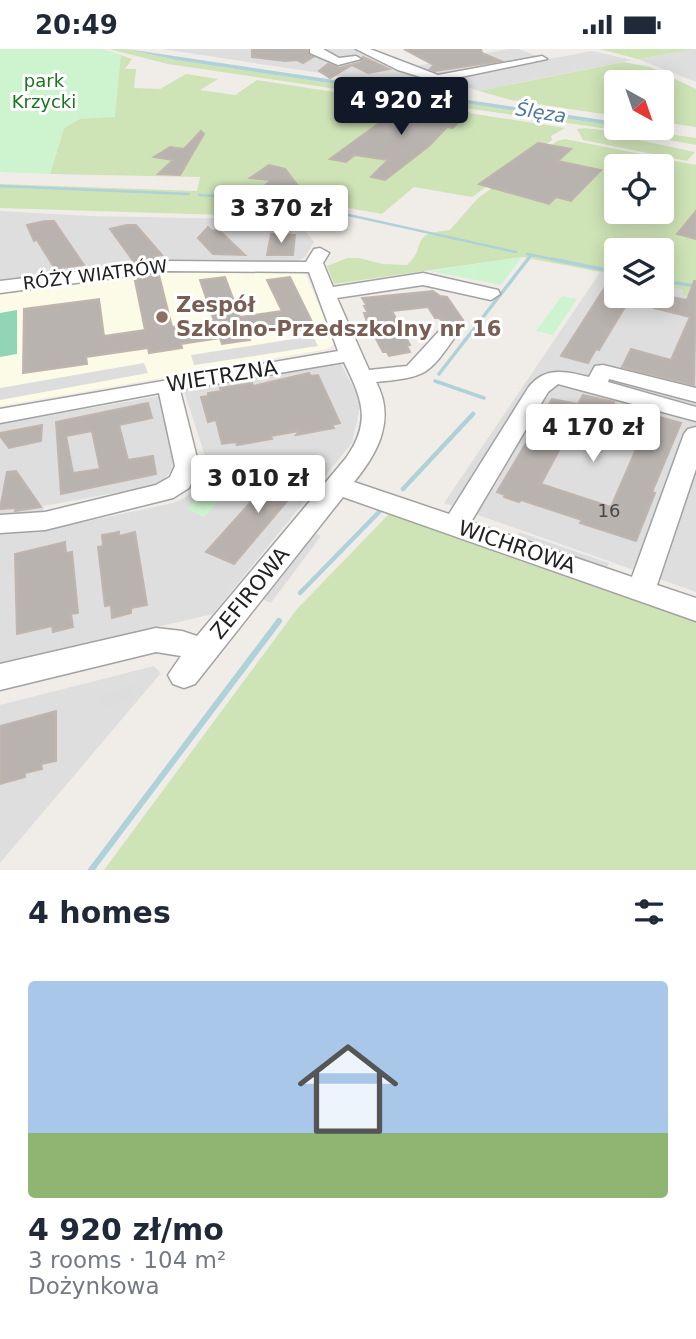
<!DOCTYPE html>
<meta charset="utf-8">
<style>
:root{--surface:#fff;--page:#f2f2f3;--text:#1f2937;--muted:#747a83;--line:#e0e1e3;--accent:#111827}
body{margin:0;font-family:"DejaVu Sans",sans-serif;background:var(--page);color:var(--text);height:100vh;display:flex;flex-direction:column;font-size:26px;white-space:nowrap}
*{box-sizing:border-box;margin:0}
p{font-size:23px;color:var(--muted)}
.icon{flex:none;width:38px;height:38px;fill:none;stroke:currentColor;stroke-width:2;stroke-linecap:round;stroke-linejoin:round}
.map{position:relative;height:821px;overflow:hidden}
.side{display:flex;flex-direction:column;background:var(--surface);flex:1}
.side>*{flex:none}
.needle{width:46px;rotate:140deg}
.buttons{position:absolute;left:604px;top:21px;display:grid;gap:14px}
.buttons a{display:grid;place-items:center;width:70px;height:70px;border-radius:7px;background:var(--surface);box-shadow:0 4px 18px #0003;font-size:35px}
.price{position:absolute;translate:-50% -60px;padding:0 16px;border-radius:7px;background:#fff;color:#222;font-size:23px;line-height:46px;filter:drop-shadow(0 2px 4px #0008)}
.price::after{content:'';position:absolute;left:50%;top:42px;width:21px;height:16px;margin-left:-10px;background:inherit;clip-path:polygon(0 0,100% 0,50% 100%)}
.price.on{background:var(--accent);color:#fff}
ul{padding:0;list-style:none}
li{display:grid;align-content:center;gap:14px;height:371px;padding:0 28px}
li+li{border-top:2px solid var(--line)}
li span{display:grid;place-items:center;height:217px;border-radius:7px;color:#555}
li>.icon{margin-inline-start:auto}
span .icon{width:126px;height:126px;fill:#fffc;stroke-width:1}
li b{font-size:30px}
h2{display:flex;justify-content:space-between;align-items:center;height:84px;padding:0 28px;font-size:30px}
.status{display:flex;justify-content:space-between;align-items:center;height:49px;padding:0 35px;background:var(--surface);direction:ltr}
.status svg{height:19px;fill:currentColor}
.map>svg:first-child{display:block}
.residential{fill:#dfdede}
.education{fill:#fcfbe7}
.grass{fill:#cee3b6;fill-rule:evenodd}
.park{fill:#cdf4ce}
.pitch{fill:#91d5b7}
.parking{fill:#ddd}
.water{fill:#afd1d8}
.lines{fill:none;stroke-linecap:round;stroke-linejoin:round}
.stream-far3{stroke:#afd1d8;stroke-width:2.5}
.stream-far2{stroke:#afd1d8;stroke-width:3.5}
.stream-far1{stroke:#afd1d8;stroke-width:4.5}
.stream{stroke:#afd1d8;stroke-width:6}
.building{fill:#b9b3af;stroke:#c0b5ad;stroke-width:2;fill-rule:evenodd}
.minor-casing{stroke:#a2a2a2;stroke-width:3}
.minor{fill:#fff;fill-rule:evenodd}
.education-dot{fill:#8d6e63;stroke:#fff;stroke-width:2.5}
.labels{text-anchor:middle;stroke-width:6;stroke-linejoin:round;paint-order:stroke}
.far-park-label{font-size:18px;fill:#1a741d;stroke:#fff}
.far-street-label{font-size:18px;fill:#212121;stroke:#fff}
.number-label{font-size:18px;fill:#474644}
.far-water-label{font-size:19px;font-style:italic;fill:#517897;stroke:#fff}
.education-label{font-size:21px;font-weight:bold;fill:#785e54;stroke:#fff;text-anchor:start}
.street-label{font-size:21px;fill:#212121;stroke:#fff}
</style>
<div class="status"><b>20:49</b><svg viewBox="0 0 49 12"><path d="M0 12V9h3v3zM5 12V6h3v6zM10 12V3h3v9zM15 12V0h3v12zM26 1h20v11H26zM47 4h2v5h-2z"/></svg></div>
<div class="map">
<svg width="696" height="821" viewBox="0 0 696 821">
<rect width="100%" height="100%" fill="#f0ede9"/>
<!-- residential -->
<path class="residential" d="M162,0h192l42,20 11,-1 30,12 -32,6z
M509,0h9l25,9 -106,20 -26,-11z
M696,0v33l-58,-23 57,-10z
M592,2l40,9 -153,31 -38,-12z
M0,162l91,5 205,4 18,22 -9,15 -8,4 -132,-1 -165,21z
M601,222l15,4v21h46v-11l21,5 -1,4 14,3v295l-252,-89z
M341,315l16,30 3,13 -8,36 -139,171 -213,50v-133l56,-3 117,-25 11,-5 15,-11 8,-14v-11l-23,-71z
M159,347l16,71 -13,14 -9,5 -110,20 2,6 -45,3v-91z
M154,617l7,7 -161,190v-158z"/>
<!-- education -->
<path class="education" d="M181,221l117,1 8,4 29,68 -8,6 -327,57v-114z"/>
<!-- grass -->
<path class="grass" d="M109,0h18l49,11 520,78v7l-81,-15 -447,-66z
M599,0h96l-57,10z
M121,6l11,4 -7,10h11l-2,19 26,1 26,-15 32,5 -18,11 35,5 22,-15 308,48 -14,8 1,4 -80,57 -58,-10 -32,27 -39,-7 -9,9 -25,-3 -20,4 -289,-9v-24l197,7 3,-14 -150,-3 14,-46c23,-14 52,-45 57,-73z
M623,13l27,5 46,22v38l-34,-5v-40h-46v34l-105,-16 -32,-9z
M585,79l40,5 -1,4 71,15 -8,9 -104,-21 -6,-11z
M565,90l131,26v132l-14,-2 1,-5 -21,-5v-35h-46v25l-94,-18 -188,27 -7,-18 20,-8h12l24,6 24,1c22,-20 0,-31 43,-35l28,-32 79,-57zM616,117h46v46h-46z
M390,464l306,109v248h-592l193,-261z"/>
<!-- park -->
<path class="park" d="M0,0h104l17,6 -6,62 -35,2 -16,9 -14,46 -50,-2z
M522,208l-21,28 -71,-14z
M562,247l15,3 -24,36 -17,-4z
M238,418l9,3 -43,47 -17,-8 37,-38z"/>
<!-- pitch -->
<path class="pitch" d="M17,261v44l-17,3v-44z"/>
<!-- parking -->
<path class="parking" d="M313,287l5,10 -103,16 -21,3 -3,-10z
M144,314l4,10 -148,27v-12z
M527,331l11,2 -76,122 -12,-4z
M309,482l12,5 -50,67 -14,-6z
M519,483l90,31 -3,7 -90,-31z
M134,637l2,13 -37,10 -2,-14z"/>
<!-- water -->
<path class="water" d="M127,0l489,73v4l-440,-66z"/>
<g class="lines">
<!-- stream-far3 -->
<path class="stream-far3" d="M0,137l189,8
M199,146l82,5 235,52
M527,205l34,7
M527,212l4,-6"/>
<!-- stream-far2 -->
<path class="stream-far2" d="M552,210l64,13
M662,232l34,5
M439,325l89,-115
M435,332l49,17"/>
<!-- stream-far1 -->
<path class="stream-far1" d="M403,440l70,-75
M300,544l81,-83"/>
<!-- stream -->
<path class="stream" d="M91,821l188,-249"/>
</g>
<!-- building -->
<path class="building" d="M252,0h55l2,6 4,2 -10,6 -6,-3 -12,1 -33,-4z
M404,0h77l1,4 19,8 -66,10 -5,-2 4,-4z
M363,8l26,12 -21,4 -16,-8 -22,13 -11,-7 9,-7 11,4 23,-6z
M404,56l63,8 -14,15 -6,-1 -18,19 -44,34 -14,-3 17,-17 -33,-5 -9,7 -16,-3z
M201,82l3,3 -24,41 -22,-1 15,-14 -19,-3 16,-10 14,2z
M538,94l33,6 -13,12 43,9 -30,31 -15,-4 -7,7 -70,-20z
M269,116l16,4 14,18 -8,7 -30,-5 10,-9 -21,-2z
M696,162v28l-19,-5z
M45,172h9l30,44 -29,4 -18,-29 -3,1 -7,-16z
M127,176h9l26,30 -8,1 1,4 -21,2 -24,-33z
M208,178l4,4 7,-1 26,25 -32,-1 -15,-16z
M271,185l24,1 -2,20h-26z
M159,226l13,52 42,-6 -14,-41 25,-3 15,40 42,-6 -15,-31 23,-3 25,51 -23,4 -2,-5 -43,6 3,7 -28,4 -2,-6 -39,6 1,4 -33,5 -1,-5 -62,9 1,7 -64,9 1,-64 75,-10 5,37 41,-6 -10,-49h3l-1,-3z
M694,232h2l-2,104 -72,-18 9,-18 40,11 19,-43 -36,-9 8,-13 25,5z
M607,235l9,2v10h12l-3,5 3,1 -29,48 -3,-1 -8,14 -27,-7z
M433,242l7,5 7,1 16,23 -19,3 -5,-5h-4l-7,-11 -36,4 18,34 -3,1 3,6 -21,4 -2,-4h-4l-16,-30 -3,-9h4l-4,-7h3l-5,-8z
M309,324l2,3 7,-1 22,48 -8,2 2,3 -38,7 3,-4 -28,5 1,3 -35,6 -1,-3 -14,2 -6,-24 -8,2 -7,-25 7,-1v-3l13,-2 -1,-3 32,-5 1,3z
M583,346l31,7 -1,2 68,19 -29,69 3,1 -19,48 -56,-18 2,-3 -61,-20 -2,2 -15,-5 1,-2 -8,-3 55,-93 26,5zM579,364l65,18 -33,76 -70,-23z
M148,354l4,15 -33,7 9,35 25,-4 3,18 -95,20 -5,-72zM92,382l8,38 -27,4 -7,-37z
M42,376l-1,16 -32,7 -9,-12v-3z
M284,416l26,9 -76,90 -28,-12z
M16,422l3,4 22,32 -26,4 1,-3 -16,1 7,-37z
M119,483v4l16,-4 12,73 -16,3v5l-19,5 -1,-13 -6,1 -7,-59 5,-1 -1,-11z
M65,493l1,11 6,-1 6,61 -7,1 2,13 -20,5 -1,-6 -35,8 -2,-80z
M56,662v50l-15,3 1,5 -17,4v4l-25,7v-58z"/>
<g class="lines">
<defs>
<path id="minor" d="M310,0h13l16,9 17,-2 5,3 -23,6 -28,-12z
M356,0h14l68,26 104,-19 5,3 -110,23 -39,-12z
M320,199l9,5 -6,10 10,24 90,-14 75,17 2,4 -9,6 -68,-15 -86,13 32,72 38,-4 33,-36h14l3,4c-29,42 -31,43 -81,48 20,37 2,71 -22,100l95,32 79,-126c16,-22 38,-17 61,-11l6,-11 8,-1 93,23v14l-87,-23 -1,3 88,25v14l-138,-37 -10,8 -77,130 161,55 52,-143 4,-5 8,-2v42l-39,116 39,13v23l-353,-124 -148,187 -11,4 -11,-4 -5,-9 13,-19 -25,-4 -156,38v-26l156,-36 26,3 15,5 149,-178c26,-37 16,-59 -2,-96l-164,28 19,76 -10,22 -16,10 -128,32 -45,3v-18l45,-3 111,-27 14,-8 5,-11 -16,-73 -159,30v-14l338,-58 -29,-79 -142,-1 -167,22v-12l167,-20 139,1 8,-13z"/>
</defs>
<!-- minor casing -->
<use href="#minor" class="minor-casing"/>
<!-- minor -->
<use href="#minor" class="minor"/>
</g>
<!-- markers -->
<circle class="education-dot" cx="162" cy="268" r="7"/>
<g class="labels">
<!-- far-park labels -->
<g class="far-park-label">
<text x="44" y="38">park<tspan x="44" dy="21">Krzycki</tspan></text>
</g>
<!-- far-street labels -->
<g class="far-street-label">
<text transform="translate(95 226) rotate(-7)" y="6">RÓŻY WIATRÓW</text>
</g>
<!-- number labels -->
<g class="number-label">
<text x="609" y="468">16</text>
</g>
<!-- far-water labels -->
<g class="far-water-label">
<text transform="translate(541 63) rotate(9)" y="7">Ślęza</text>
</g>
<!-- education labels -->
<g class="education-label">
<text x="176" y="263">Zespół<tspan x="176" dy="24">Szkolno-Przedszkolny nr 16</tspan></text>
</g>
<!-- street labels -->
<g class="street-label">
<text transform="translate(222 327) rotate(-9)" y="7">WIETRZNA</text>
<text transform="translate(517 498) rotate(19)" y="7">WICHROWA</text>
<text transform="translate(250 544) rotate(-51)" y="7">ZEFIROWA</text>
</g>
</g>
</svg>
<div class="buttons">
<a><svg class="needle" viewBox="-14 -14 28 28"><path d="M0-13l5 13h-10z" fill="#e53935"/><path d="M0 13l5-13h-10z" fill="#747a83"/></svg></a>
<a><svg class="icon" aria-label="locate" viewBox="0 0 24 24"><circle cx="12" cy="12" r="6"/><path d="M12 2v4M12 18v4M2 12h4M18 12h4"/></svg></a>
<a><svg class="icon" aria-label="layers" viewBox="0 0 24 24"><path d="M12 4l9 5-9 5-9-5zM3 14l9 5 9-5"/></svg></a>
</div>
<b class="price on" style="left:401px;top:88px">4 920 zł</b>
<b class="price" style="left:281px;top:196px">3 370 zł</b>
<b class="price" style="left:593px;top:415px">4 170 zł</b>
<b class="price" style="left:258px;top:466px">3 010 zł</b>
</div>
<section class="side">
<h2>4 homes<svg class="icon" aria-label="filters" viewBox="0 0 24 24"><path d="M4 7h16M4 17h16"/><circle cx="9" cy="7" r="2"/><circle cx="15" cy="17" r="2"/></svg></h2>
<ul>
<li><span style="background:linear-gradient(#a9c7e8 70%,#8fb573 0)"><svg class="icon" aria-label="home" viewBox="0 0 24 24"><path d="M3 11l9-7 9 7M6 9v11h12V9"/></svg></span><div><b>4 920 zł/mo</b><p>3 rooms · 104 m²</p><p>Dożynkowa</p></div></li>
</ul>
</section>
